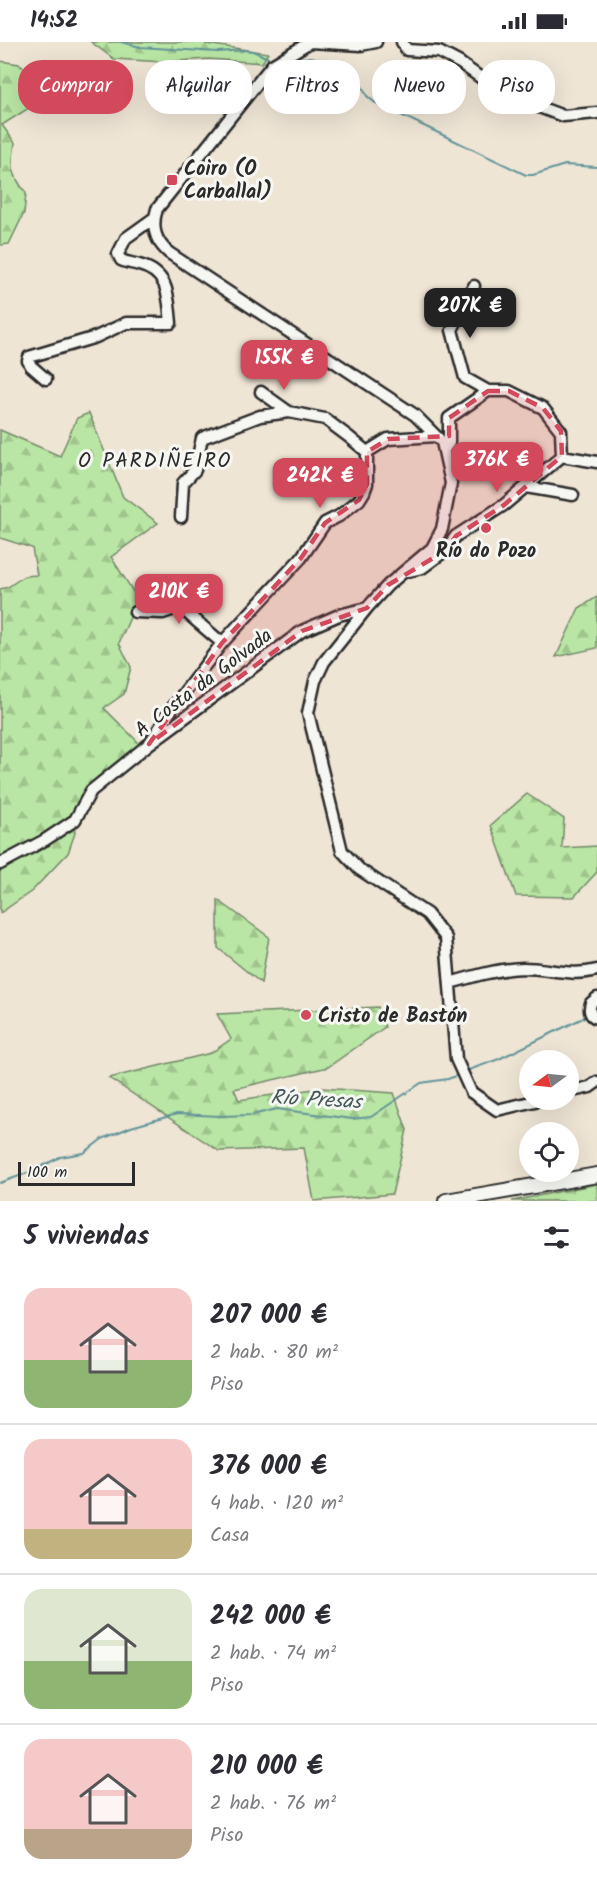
<!DOCTYPE html>
<html lang="es">
<meta charset="utf-8">
<style>
:root{--surface:#fff;--page:#f2f2f3;--text:#2b2b33;--muted:#7c7c81;--line:#e1e1e2;--accent:#d1495b}
body{margin:0;font-family:Kalam,sans-serif;background:var(--page);color:var(--text);height:100vh;display:flex;flex-direction:column;font-size:22px;white-space:nowrap}
*{box-sizing:border-box;margin:0}
p{font-size:20px;color:var(--muted)}
.icon{flex:none;width:33px;height:33px;fill:none;stroke:currentColor;stroke-width:2;stroke-linecap:round;stroke-linejoin:round}
.map{position:relative;height:1159px;overflow:hidden}
.sheet{display:flex;flex-direction:column;background:var(--surface);flex:1}
.sheet>*{flex:none}
.banner{position:absolute;left:18px;top:18px;width:561px;height:54px;display:flex;gap:12px}
.needle{width:39px;rotate:255deg}
.controls{position:absolute;left:519px;top:1008px;display:grid;gap:12px}
.controls a{display:grid;place-items:center;width:60px;height:60px;border-radius:50%;background:var(--surface);box-shadow:0 6px 24px #0002;font-size:30px}
.scale{position:absolute;left:18px;bottom:15px;width:117px;box-sizing:border-box;padding-left:6px;border:3px solid #2b2b2b;border-top:0;font-size:16px;line-height:21px;white-space:nowrap;color:#2b2b2b;-webkit-text-stroke:4px #f6f6f2;paint-order:stroke}
.price{position:absolute;translate:-50% -51px;padding:0 14px;border-radius:12px;background:var(--accent);color:#fff;font-size:20px;line-height:39px;filter:drop-shadow(0 2px 3px #0008)}
.price::after{content:'';position:absolute;left:50%;top:36px;width:18px;height:14px;margin-left:-9px;background:inherit;clip-path:polygon(0 0,100% 0,50% 100%)}
.price.current{background:#222;color:#fff}
ul{padding:0;list-style:none}
li{display:flex;align-items:center;gap:18px;height:150px;padding:0 24px}
li+li{border-top:2px solid var(--line)}
li span{display:grid;place-items:center;flex:none;width:168px;height:120px;border-radius:18px;color:#555}
li>.icon{margin-inline-start:auto}
span .icon{width:72px;height:72px;fill:#fffc;stroke-width:1}
li b{font-size:26px}
h2{display:flex;justify-content:space-between;align-items:center;height:72px;padding:0 24px;font-size:26px}
.pill{padding:0 21px;border-radius:24px;background:var(--surface);box-shadow:0 6px 24px #0002;font-size:21px;line-height:54px}
.pill.current{background:var(--accent);color:#fff}
.status{display:flex;justify-content:space-between;align-items:center;height:42px;padding:0 30px;background:var(--surface);direction:ltr}
.status svg{height:16px;fill:currentColor}
.map>svg:first-child{display:block}
.forest{fill:url(#forest-firs);stroke:#728868;stroke-width:1.5}
.lines{fill:none;stroke-linecap:round;stroke-linejoin:round}
.stream{stroke:#639499;stroke-width:2}
.minor-casing{stroke:#2b2b2b;stroke-width:15}
.major-casing{stroke:#2b2b2b;stroke-width:18}
.minor{stroke:#f6f6f2;stroke-width:10}
.major{stroke:#f6f6f2;stroke-width:14}
.marked{fill:#d1495b;fill-opacity:0.2;stroke:#d1495b;stroke-width:4.5;stroke-dasharray:12 8;stroke-linejoin:round}
.poi-dot{fill:#d1495b;stroke:#f6f6f2;stroke-width:2}
.labels{text-anchor:middle;stroke-width:6;stroke-linejoin:round;paint-order:stroke}
.poi-label{font-size:20px;font-weight:bold;fill:#2b2b2b;stroke:#f6f6f2;text-anchor:start}
.street-label{font-size:20px;fill:#2b2b2b;stroke:#f6f6f2}
.neighbourhood-label{font-size:21px;letter-spacing:1.5px;fill:#2b2b2b;stroke:#f6f6f2}
.water-label{font-size:21px;font-style:italic;fill:#425759;stroke:#f6f6f2}
</style>
<div class="status"><b>14:52</b><svg viewBox="0 0 49 12"><path d="M0 12V9h3v3zM5 12V6h3v6zM10 12V3h3v9zM15 12V0h3v12zM26 1h20v11H26zM47 4h2v5h-2z"/></svg></div>
<div class="map">
<svg width="597" height="1159" viewBox="0 0 597 1159">
<defs>
<pattern id="forest-firs" width="22" height="20" patternUnits="userSpaceOnUse" patternTransform="scale(1.5)"><rect width="22" height="20" fill="#b9e6a4"/><path d="M5 1l3.5 6h-7zM16 11l3.5 6h-7z" fill="#9fc58d"/></pattern>
</defs>
<rect width="100%" height="100%" fill="#efe5d5"/>
<filter id="ink" filterUnits="userSpaceOnUse"><feTurbulence type="fractalNoise" baseFrequency=".0167" numOctaves="2"/><feDisplacementMap in="SourceGraphic" scale="12" xChannelSelector="R" yChannelSelector="G"/><feConvolveMatrix kernelMatrix="1 2 1 2 8 2 1 2 1" color-interpolation-filters="sRGB"/></filter>
<g filter="url(#ink)">
<!-- forest -->
<path class="forest" d="M91,0h115v2l62,9 -6,10 -53,-4 -45,3 -50,-3z
M0,19l19,3 35,28 -52,33 13,18c-4,23 -4,31 11,50l-2,20 -15,31 -9,1z
M89,371l34,84 35,26 -47,34 27,42 -19,44 12,24 -7,27 -20,14 36,36 -67,72 2,17 -7,20 -36,38 -32,22v-324l8,-2 16,-11 13,-1 -5,-27 -32,-10v-108l60,26 17,-38z
M597,555v51l-41,9 23,-49z
M527,752l37,25 -2,29 35,-2v26l-23,25 -58,-1 -25,-71z
M218,858l51,37 -8,46 -43,-35z
M378,965l7,20 -57,40 -94,22 5,11 82,-12 73,5 13,37 -15,64 -78,7 -10,-53 -85,3 -110,-73 102,-25 20,-14 -14,-25z
M597,1142v17h-85z"/>
<g class="lines">
<!-- stream -->
<path class="stream" d="M121,0l19,5 78,5 24,-2 11,1 15,7
M294,17l17,-2 15,4 33,20 8,15 7,6 152,73h7l32,-10 32,2
M466,1029l33,-12 86,-42
M0,1141l33,-12 27,-14 24,-4 18,-14 29,-12 46,-13 43,2 32,-1 25,-6 75,10 19,-2 50,-34 27,-4 10,-4"/>
<defs>
<path id="minor" d="M376,0l-15,3 -51,-3 -38,23 -115,144c-6,18 -2,32 12,44l246,162 27,27 9,41 -9,46 -10,19 -44,37 -21,23 -43,54 -9,19 -7,32 34,138 17,18 68,45 19,24 10,121 15,33 26,18 42,-10
M402,0l5,8 32,2 21,11 42,30 61,23 34,-3
M474,244l-22,44 13,48 23,13
M46,337l-15,-13 -3,-5 1,-4 67,-20 30,-14h45c-3,-26 -1,-50 -32,-58 -6,-2 -12,-2 -18,-5l-3,-6 8,-16 28,-20
M261,350l28,20
M444,408l5,-7v-25l39,-27h21l34,17 18,23 1,25
M367,410l21,-13 48,-3
M526,445l47,8
M408,529l14,-3 23,-17 11,-15 48,-31 58,-49 35,6
M135,570l28,1 17,-6 42,36
M149,702l24,-37 49,-64 79,-85 24,-35 14,-7 20,-16 5,-8 3,-8v-32l-18,-15 -24,-18 -36,-7 -29,4 -58,22 -7,32 -12,13 -2,34
M0,822l45,-24 30,-20 16,-29 58,-47 153,-113 37,-16 28,-7
M450,941c24,-7 48,-14 73,-15 26,0 49,9 74,2
M597,956l-6,5c-2,6 -2,13 6,15
M568,1050l22,-5 7,-5"/>
<path id="major" d="M446,1159l151,-26"/>
</defs>
<!-- minor casing -->
<use href="#minor" class="minor-casing"/>
<!-- major casing -->
<use href="#major" class="major-casing"/>
<!-- minor -->
<use href="#minor" class="minor"/>
<!-- major -->
<use href="#major" class="major"/>
</g>
</g>
<!-- marked area -->
<path class="marked" d="M488,349h21l34,17 18,23 1,25 -58,49 -48,31 -11,15 -57,34 -21,23 -65,23 -153,113 73,-101 79,-85 24,-35 34,-23 8,-16v-32l21,-13 61,-3v-18z"/>
<!-- markers -->
<g class="poi-dot">
<rect x="166" y="132" width="12" height="12" rx="3"/>
<circle cx="486" cy="486" r="6"/>
<circle cx="306" cy="973" r="6"/>
</g>
<g class="labels">
<!-- poi labels -->
<g class="poi-label">
<text x="184" y="133">Coiro (O<tspan x="184" dy="23">Carballal)</tspan></text>
<text x="486" y="515" text-anchor="middle">Río do Pozo</text>
<text x="318" y="980">Cristo de Bastón</text>
</g>
<!-- street labels -->
<g class="street-label">
<text transform="translate(203 640) rotate(-37)" y="7">A Costa da Golvada</text>
</g>
<!-- neighbourhood labels -->
<g class="neighbourhood-label">
<text x="155" y="425">O PARDIÑEIRO</text>
</g>
<!-- water labels -->
<g class="water-label">
<text transform="translate(316 1057) rotate(3)" y="7">Río Presas</text>
</g>
</g>
</svg>
<div class="controls">
<a><svg class="needle" viewBox="-14 -14 28 28"><path d="M0-13l5 13h-10z" fill="#e53935"/><path d="M0 13l5-13h-10z" fill="#7c7c81"/></svg></a>
<a><svg class="icon" aria-label="locate" viewBox="0 0 24 24"><circle cx="12" cy="12" r="6"/><path d="M12 2v4M12 18v4M2 12h4M18 12h4"/></svg></a>
</div>
<div class="scale">100 m</div>
<b class="price current" style="left:470px;top:297px">207K €</b>
<b class="price" style="left:284px;top:349px">155K €</b>
<b class="price" style="left:497px;top:451px">376K €</b>
<b class="price" style="left:320px;top:467px">242K €</b>
<b class="price" style="left:179px;top:583px">210K €</b>
<div class="banner">
<a class="pill current">Comprar</a>
<a class="pill">Alquilar</a>
<a class="pill">Filtros</a>
<a class="pill">Nuevo</a>
<a class="pill">Piso</a>
</div>
</div>
<section class="sheet">
<h2>5 viviendas<svg class="icon" aria-label="filters" viewBox="0 0 24 24"><path d="M4 7h16M4 17h16"/><circle cx="9" cy="7" r="2"/><circle cx="15" cy="17" r="2"/></svg></h2>
<ul>
<li><span style="background:linear-gradient(#f6c9c9 60%,#8fb573 0)"><svg class="icon" aria-label="home" viewBox="0 0 24 24"><path d="M3 11l9-7 9 7M6 9v11h12V9"/></svg></span><div><b>207 000 €</b><p>2 hab. · 80 m²</p><p>Piso</p></div></li>
<li><span style="background:linear-gradient(#f6c9c9 75%,#c2b280 0)"><svg class="icon" aria-label="home" viewBox="0 0 24 24"><path d="M3 11l9-7 9 7M6 9v11h12V9"/></svg></span><div><b>376 000 €</b><p>4 hab. · 120 m²</p><p>Casa</p></div></li>
<li><span style="background:linear-gradient(#dfe7d0 60%,#8fb573 0)"><svg class="icon" aria-label="home" viewBox="0 0 24 24"><path d="M3 11l9-7 9 7M6 9v11h12V9"/></svg></span><div><b>242 000 €</b><p>2 hab. · 74 m²</p><p>Piso</p></div></li>
<li><span style="background:linear-gradient(#f6c9c9 75%,#b9a48a 0)"><svg class="icon" aria-label="home" viewBox="0 0 24 24"><path d="M3 11l9-7 9 7M6 9v11h12V9"/></svg></span><div><b>210 000 €</b><p>2 hab. · 76 m²</p><p>Piso</p></div></li>
</ul>
</section>
